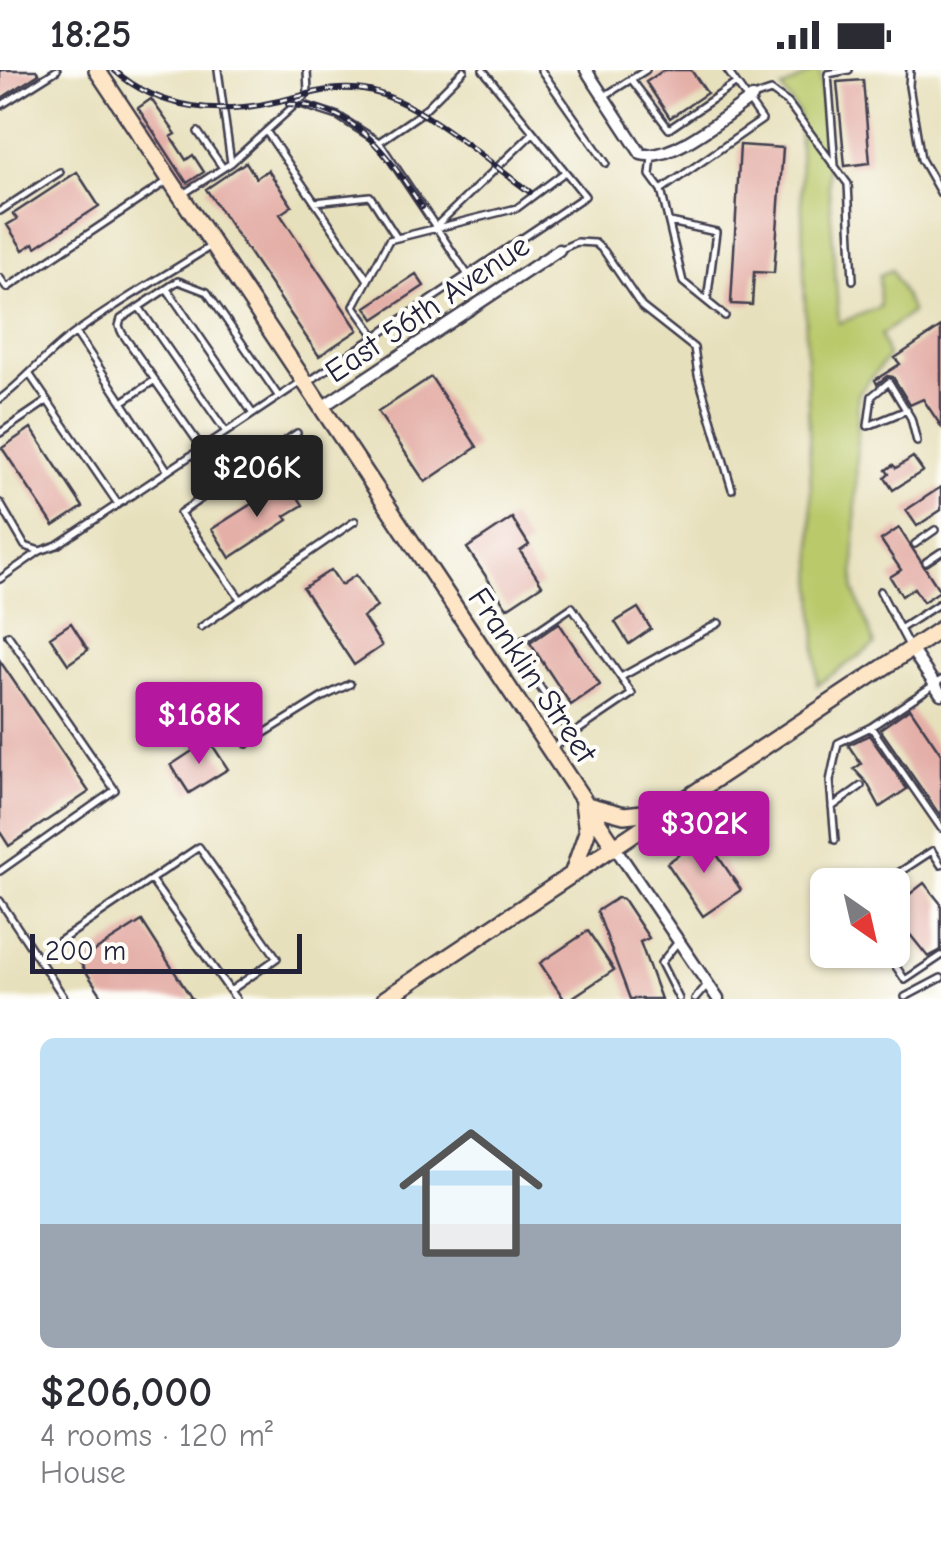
<!DOCTYPE html>
<meta charset="utf-8">
<style>
:root{--surface:#fff;--page:#f7f7f7;--text:#2b2b33;--muted:#7c7c81;--accent:#b5179e}
body{margin:0;font-family:"Comic Neue",sans-serif;background:var(--page);color:var(--text);height:100vh;display:flex;flex-direction:column;font-size:38px;white-space:nowrap}
*{box-sizing:border-box;margin:0}
p{font-size:32px;color:var(--muted)}
.icon{flex:none;width:55px;height:55px;fill:none;stroke:currentColor;stroke-width:2;stroke-linecap:round;stroke-linejoin:round}
.map{position:relative;height:929px;overflow:hidden}
.panel{display:flex;flex-direction:column;background:var(--surface);flex:1}
.panel>*{flex:none}
.needle{width:65px;rotate:146deg}
.buttons{position:absolute;left:810px;top:798px;display:grid;gap:20px}
.buttons a{display:grid;place-items:center;width:100px;height:100px;border-radius:15px;background:var(--surface);box-shadow:0 2px 8px #0004;font-size:50px}
.scale{position:absolute;left:30px;bottom:25px;width:272px;box-sizing:border-box;padding-left:10px;border:5px solid #22223b;border-top:0;font-size:28px;line-height:35px;white-space:nowrap;color:#22223b;-webkit-text-stroke:8px #fdfcf7;paint-order:stroke}
.price{position:absolute;translate:-50% -85px;padding:0 22px;border-radius:10px;background:var(--accent);color:#fff;font-size:32px;line-height:65px;filter:drop-shadow(0 2px 5px #0008)}
.price::after{content:'';position:absolute;left:50%;top:60px;width:30px;height:22px;margin-left:-15px;background:inherit;clip-path:polygon(0 0,100% 0,50% 100%)}
.price.on{background:#222;color:#fff}
ul{padding:0;list-style:none}
li{display:grid;align-content:center;gap:20px;height:530px;padding:0 40px}
li span{display:grid;place-items:center;height:310px;border-radius:15px;color:#555}
li>.icon{margin-inline-start:auto}
span .icon{width:180px;height:180px;fill:#fffc;stroke-width:1}
li b{font-size:42px}
.status{display:flex;justify-content:space-between;align-items:center;height:70px;padding:0 50px;background:var(--surface);direction:ltr}
.status svg{height:28px;fill:currentColor}
.map>svg:first-child{display:block}
.green{fill:#bac96b;stroke:#6e7653;stroke-width:2.5}
.building{fill:#e4afa7}
.lines{fill:none;stroke-linecap:round;stroke-linejoin:round}
.lane-casing{stroke:#403e4e;stroke-width:10}
.street-casing{stroke:#403e4e;stroke-width:15}
.secondary-casing{stroke:#403e4e;stroke-width:20}
.lane{stroke:#fff;stroke-width:5}
.street{stroke:#fff;stroke-width:10}
.secondary{stroke:#fde5c5;stroke-width:15}
.rail-casing{stroke:#22223b;stroke-width:6}
.rail{stroke:#fdfcf7;stroke-width:2.5;stroke-dasharray:8;stroke-linecap:butt}
.labels{text-anchor:middle;stroke-width:8;stroke-linejoin:round;paint-order:stroke}
.street-label{font-size:32px;fill:#22223b;stroke:#fdfcf7}
</style>
<div class="status"><b>18:25</b><svg viewBox="0 0 49 12"><path d="M0 12V9h3v3zM5 12V6h3v6zM10 12V3h3v9zM15 12V0h3v12zM26 1h20v11H26zM47 4h2v5h-2z"/></svg></div>
<div class="map">
<svg width="941" height="929" viewBox="0 0 941 929">
<rect width="100%" height="100%" fill="#fdfcf7"/>
<filter id="ink" filterUnits="userSpaceOnUse"><feTurbulence type="fractalNoise" baseFrequency=".01" numOctaves="2"/><feDisplacementMap in="SourceGraphic" scale="20" xChannelSelector="R" yChannelSelector="G"/><feConvolveMatrix kernelMatrix="1 2 1 2 8 2 1 2 1" color-interpolation-filters="sRGB"/></filter>
<filter id="wash" filterUnits="userSpaceOnUse"><feTurbulence type="fractalNoise" baseFrequency=".0048" numOctaves="4" result="noise"/><feDisplacementMap in="SourceGraphic" scale="40" xChannelSelector="R" yChannelSelector="G"/><feGaussianBlur stdDeviation="2.25" result="paint"/><feColorMatrix in="noise" values="0 0 0 0 0 0 0 0 0 0 0 0 0 0 0 0 0 1.4 0 .05"/><feComposite in="paint" operator="in"/></filter>
<g filter="url(#wash)">
<rect width="100%" height="100%" fill="#e7e0bc"/>
<!-- green -->
<path class="green" d="M817,0h3l19,253 41,-16 -1,-32 13,-5 20,42 -31,23 7,22 -30,37 -4,196 21,55 -58,40 -18,-571 -17,-25z"/>
<g id="blocks">
<!-- building -->
<path class="building" d="M0,0h36l3,4 -39,25z
M664,0h27l16,23 -37,25 -24,-36z
M863,10l7,83 -25,3 -8,-84z
M151,29l25,35 -5,3 15,23 7,-5 11,17 -17,11 -49,-75z
M740,75l43,3 -9,125 -20,-1 -2,33 -21,-1z
M246,92l10,16 12,-8 24,36 -12,8 78,116 -39,26 -113,-167z
M77,102l22,34 -63,41 -2,-4 -11,7 -16,-25 10,-6 -4,-5z
M416,204l8,12 -50,33 -8,-12z
M941,257v99l-18,-27 -13,6 -17,-28 -6,-1 -10,8 -2,-4 25,-16 -5,-6z
M431,307l46,70 -52,35 -47,-70z
M31,358l52,79 -29,19 -52,-78z
M913,387l10,14 -30,19 -8,-12 4,-4 -3,-4 7,-5 3,3z
M289,413l14,22 -18,11 3,4 -58,38 -18,-29 58,-37 2,3z
M941,417v23l-24,16 -11,-16z
M512,448l17,27 -9,6 22,34 -35,23 -40,-60z
M899,458l41,63 -17,11 -9,-14 -12,8 -12,-19 11,-7 -20,-30z
M331,500l10,15 15,-10 21,32 -14,10 19,29 -28,19 -51,-77z
M638,538l13,21 -22,15 -14,-22z
M71,553l17,27 -20,14 -18,-27z
M559,553l41,62 -29,20 -41,-62z
M0,591l89,131 -80,54 -9,-14z
M910,638l31,46v63l-61,-88z
M869,665l38,54 -27,18 -13,-24 -13,-14 7,-5 -13,-19z
M209,670l19,29 -39,24 -18,-28z
M705,767l36,53 -38,26 -36,-53z
M924,813l17,21v46l-13,7 -36,-45v-4z
M617,828l6,1 26,39 -9,4 21,57h-31l-33,-88z
M142,851l50,78h-88l-25,-38z
M588,861l26,39 -44,29h-6l-24,-36z"/>
</g>
</g>
<g filter="url(#ink)">
<use href="#blocks" fill-opacity="0" stroke="#403e4e" stroke-width="2.5"/>
<g class="lines">
<defs>
<path id="lane" d="M218,0l13,93
M541,0l65,93
M910,0l-1,16 12,73 20,35
M631,9l38,50 66,-45
M606,25l40,-25
M753,27l18,-6 17,12 60,81 5,96
M298,33l40,13 41,26 89,133
M0,36l57,-36
M266,61l102,149 -14,26 22,31
M198,62l25,36
M379,72l41,-28 44,-44
M652,87l-2,18 11,15 101,-70 -35,-50
M835,96l-7,-92 21,-4
M661,120l22,92 42,34
M183,124l48,-31 77,-70 -1,-23
M315,132l55,-6 27,42
M0,141l60,-39
M670,152l46,10 -9,69
M436,156l97,-93
M559,180l18,-8 18,1 9,8 38,56 52,41 4,27 34,114
M0,208l7,10 162,-108
M368,210l21,-40 128,-32 48,-36
M167,219l86,125
M139,237l87,125
M76,263l92,138
M30,305l88,129
M155,311l47,67
M308,312l277,-186 -102,-126
M0,329c26,-19 45,-44 71,-63 44,-33 94,-60 140,-90
M122,332l33,-22 -33,-47 -3,-7 2,-7 57,-38 29,11 72,105
M907,340l-39,16 4,-30 17,-14 22,36 6,24
M0,363l47,-32
M0,433l25,43 15,5 17,-6 244,-163
M915,474l20,-14
M926,492l15,-10
M0,509l40,-28
M880,521l20,38
M241,530l-61,-87 117,-80
M201,557l154,-106
M909,576l-9,-17 40,-26
M621,607l98,-54
M941,610l-70,47 70,101
M247,674l74,-46 29,-14
M552,678l80,-54 -60,-87 -59,40 59,88
M832,737l29,-21
M835,770l-5,-59 8,-38 33,-16
M0,801l115,-81 -107,-155
M151,810l79,111
M880,815l52,-34 9,14
M0,831l65,98
M57,873l142,-96 78,111 -47,33 6,8
M677,873l-16,20 18,36
M885,880l20,30 36,-24
M905,927l36,-19
M695,929l12,-14"/>
<path id="street" d="M586,0l55,84c30,9 85,-39 111,-56
M322,337l237,-157
M911,579l30,45
M614,776l104,153"/>
<path id="secondary" d="M97,0l517,776
M587,735l37,10 38,-4
M573,802l14,-40 -4,-29
M385,929l556,-370"/>
</defs>
<!-- lane casing -->
<use href="#lane" class="lane-casing"/>
<!-- street casing -->
<use href="#street" class="street-casing"/>
<!-- secondary casing -->
<use href="#secondary" class="secondary-casing"/>
<!-- lane -->
<use href="#lane" class="lane"/>
<!-- street -->
<use href="#street" class="street"/>
<!-- secondary -->
<use href="#secondary" class="secondary"/>
<defs>
<path id="rail" d="M114,0c46,41 107,45 165,31 30,-7 59,-17 90,-10 53,11 116,69 161,101
M288,34c68,1 100,52 134,103"/>
</defs>
<!-- rail casing -->
<use href="#rail" class="rail-casing"/>
<!-- rail -->
<use href="#rail" class="rail"/>
</g>
</g>
<g class="labels">
<!-- street labels -->
<g class="street-label">
<text transform="translate(427 238) rotate(-34)" y="11">East 56th Avenue</text>
<text transform="translate(533 605) rotate(56)" y="11">Franklin Street</text>
</g>
</g>
</svg>
<div class="buttons">
<a><svg class="needle" viewBox="-14 -14 28 28"><path d="M0-13l5 13h-10z" fill="#e53935"/><path d="M0 13l5-13h-10z" fill="#7c7c81"/></svg></a>
</div>
<div class="scale">200 m</div>
<b class="price on" style="left:257px;top:450px">$206K</b>
<b class="price" style="left:199px;top:697px">$168K</b>
<b class="price" style="left:704px;top:806px">$302K</b>
</div>
<section class="panel">
<ul>
<li><span style="background:linear-gradient(#bfe0f5 60%,#9aa5b1 0)"><svg class="icon" aria-label="home" viewBox="0 0 24 24"><path d="M3 11l9-7 9 7M6 9v11h12V9"/></svg></span><div><b>$206,000</b><p>4 rooms · 120 m²</p><p>House</p></div></li>
</ul>
</section>
